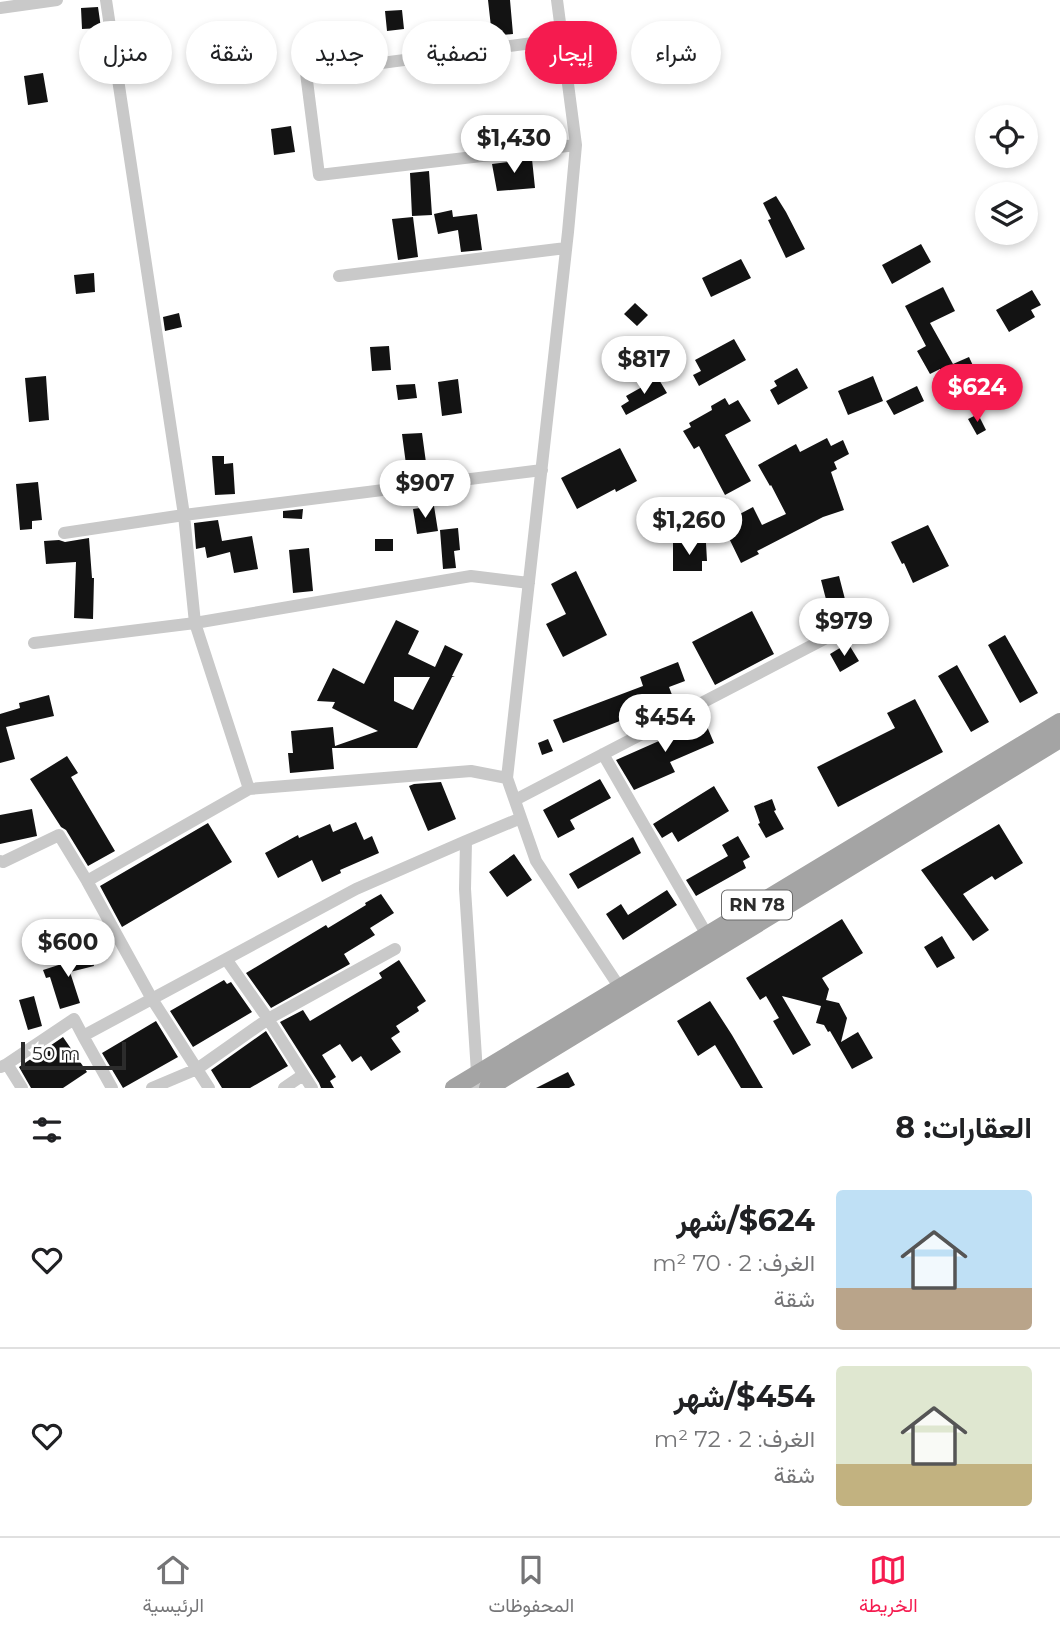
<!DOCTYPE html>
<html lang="ar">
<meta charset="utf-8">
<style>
:root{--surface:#fff;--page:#f2f2f2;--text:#202124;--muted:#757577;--line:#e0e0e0;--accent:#f51b4f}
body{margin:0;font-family:Montserrat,Vazirmatn,sans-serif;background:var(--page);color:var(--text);direction:rtl;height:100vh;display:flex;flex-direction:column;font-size:26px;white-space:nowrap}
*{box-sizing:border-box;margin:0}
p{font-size:23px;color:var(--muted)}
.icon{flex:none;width:38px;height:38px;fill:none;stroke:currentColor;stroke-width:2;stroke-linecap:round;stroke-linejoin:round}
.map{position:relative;height:1088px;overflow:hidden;direction:ltr}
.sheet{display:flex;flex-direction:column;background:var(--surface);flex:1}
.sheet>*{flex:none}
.guide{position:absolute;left:21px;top:21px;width:700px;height:63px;direction:rtl;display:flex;gap:14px}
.fabs{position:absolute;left:975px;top:105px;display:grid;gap:14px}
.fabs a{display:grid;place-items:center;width:63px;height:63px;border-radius:50%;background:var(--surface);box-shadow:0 4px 10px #0003;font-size:35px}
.scale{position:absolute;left:21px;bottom:18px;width:105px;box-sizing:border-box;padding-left:7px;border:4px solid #2c2c2c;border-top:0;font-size:19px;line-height:24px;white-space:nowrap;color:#2c2c2c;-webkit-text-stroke:5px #fff;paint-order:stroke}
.price{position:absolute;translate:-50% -60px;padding:0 16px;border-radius:24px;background:#fff;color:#222;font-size:23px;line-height:46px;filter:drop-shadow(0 2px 4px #0008)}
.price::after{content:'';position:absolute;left:50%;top:42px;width:21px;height:16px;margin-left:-10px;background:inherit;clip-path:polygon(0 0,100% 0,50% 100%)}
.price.on{background:var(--accent);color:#fff}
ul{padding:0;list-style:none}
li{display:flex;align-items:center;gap:21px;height:175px;padding:0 28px}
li+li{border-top:2px solid var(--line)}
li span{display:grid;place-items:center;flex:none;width:196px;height:140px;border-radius:7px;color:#555}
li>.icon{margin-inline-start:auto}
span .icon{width:84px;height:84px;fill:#fffc;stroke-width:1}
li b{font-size:30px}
h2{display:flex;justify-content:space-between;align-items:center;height:84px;padding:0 28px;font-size:30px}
.pill{padding:0 24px;border-radius:32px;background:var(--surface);box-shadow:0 4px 10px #0003;font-size:24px;line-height:63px}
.pill.on{background:var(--accent);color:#fff}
.dock{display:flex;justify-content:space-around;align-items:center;height:98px;border-top:2px solid var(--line);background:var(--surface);font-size:19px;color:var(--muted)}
.dock a{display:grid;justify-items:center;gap:4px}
.dock .on{color:var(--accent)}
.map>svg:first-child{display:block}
.building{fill:#131313;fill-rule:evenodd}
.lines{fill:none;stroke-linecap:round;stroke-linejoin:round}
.street{stroke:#c9c9c9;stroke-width:12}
.primary{stroke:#a4a4a4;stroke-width:18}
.labels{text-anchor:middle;stroke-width:7;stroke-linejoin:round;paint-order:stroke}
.shield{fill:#fff;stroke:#6b6b6b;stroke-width:2}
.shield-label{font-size:18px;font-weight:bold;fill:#2c2c2c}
</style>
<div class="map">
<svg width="1060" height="1088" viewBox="0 0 1060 1088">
<rect width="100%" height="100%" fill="#fff"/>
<!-- building -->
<path class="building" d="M488,0h22l3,34 -21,2z
M98,7l3,21 -19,1 -1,-21z
M402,10l2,19 -17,2 -2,-20z
M43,73l5,29 -20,3 -4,-29z
M291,126l4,26 -21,3 -3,-26z
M532,159l3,29 -38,3 -5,-27z
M429,171l3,44 -20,1 -2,-43z
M776,196l10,16 19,37 -19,9 -18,-38 3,-1 -8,-16z
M452,210l1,7 24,-3 5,36 -21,2 -3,-22 -20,4 -4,-20z
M413,217l5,40 -20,3 -6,-41z
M921,244l10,18 -39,22 -10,-19z
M741,259l10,19 -40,19 -9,-19z
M94,273l1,19 -19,2 -2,-19z
M943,287l12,24 -25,12 23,41 16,-7 7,15 -13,6 -2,-4 -15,7 -6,-12 -10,5 -13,-23 9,-5 -21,-40z
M1032,290l9,15 -10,5 4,7 -26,15 -13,-22z
M635,303l13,12 -11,11 -13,-12z
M179,313l3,14 -17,4 -2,-14z
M734,339l12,21 -47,26 -6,-11 8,-4 -6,-11z
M389,346l2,24 -19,1 -2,-24z
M797,368l11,20 -30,17 -8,-15 7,-4 -3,-5z
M46,376l3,44 -20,2 -4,-44z
M873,376l10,25 -35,14 -10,-24z
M658,378l9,15 -41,22 -5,-9 8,-5 -3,-5z
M458,379l4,34 -20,3 -4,-34z
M415,384l2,14 -19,2 -2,-15z
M917,386l7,15 -30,14 -8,-14z
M725,398l4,7 9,-5 13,21 -26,14 26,46 -26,14 -26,-49 -5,3 -11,-18 8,-4 -2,-4 23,-13 -1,-4z
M978,414l8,16 -9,5 -9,-16z
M422,433l5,37 -20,2 -5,-38z
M827,438l4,8 12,-6 6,14 -15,8 3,7 -6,3 13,38 -21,7 -66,34 2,3 -18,9 -16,-33 3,-2 -12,-25 10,-5 10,18 17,-9 9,18 24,-11 -15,-29 -1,1 -12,-21 38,-21 4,8z
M620,448l17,33 -21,11 -1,-3 -38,20 -16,-31z
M212,456h12v8l9,-1 2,31 -20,1z
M38,482l4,38 -10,1v8l-12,1 -4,-46z
M434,506l4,25 -21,3 -4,-25z
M303,509l-1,10 -19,-1v-7z
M218,520l4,21 30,-5 6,33 -24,4 -4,-21 -23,6 -2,-11 -9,2 -2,-26z
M928,525l21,41 -36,17 -9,-20 -2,1 -11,-22z
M458,528l2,22 -6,1 2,17 -13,1 -3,-39z
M89,538l3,40h2l-1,41 -19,-1 2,-56 -30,2 -2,-23 15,-1 6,2z
M375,539h18v12h-18z
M673,543h33l1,18h-5v10h-29z
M309,548l4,43 -20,2 -4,-43z
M576,571l31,64 -44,22 -17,-33 20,-10 -15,-30z
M839,576l8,31 -18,4 -8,-31z
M752,611l22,43 -59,31 -23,-43z
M396,620l23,11 -11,23 27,13 10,-22 18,9 -11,22 3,1h-3l-35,71h-85l2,21 -44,4 -2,-20h5l-2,-22 42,-4 2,19 43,-15 -46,-23 3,-6 -18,-1 16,-33 31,16zM394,677h36l-17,33 -19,-9z
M1005,635l33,58 -18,10 -32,-58z
M848,643l11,18 -19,11 -10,-18z
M678,662l7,19 -16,6 5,13 -111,43 -10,-23 90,-34 -3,-9z
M957,665l32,57 -18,10 -33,-56z
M49,695l5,21 -48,11 9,32 -15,4v-49l20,-6 -1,-5z
M915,699l28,53 -105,55 -21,-40 78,-39 -8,-15z
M703,717l11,26 -44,19 5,10 -41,18 -18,-30 52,-23 -2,-4z
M548,739l5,12 -11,4 -4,-12z
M67,756l11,17 -7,4 44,74 -27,15 -22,-36 -5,-3 -31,-48z
M600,779l11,19 -41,22 5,9 -17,9 -15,-28z
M441,782l15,37 -28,12 -19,-45 5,-2z
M714,786l15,25 -51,31 -6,-10 -10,6 -9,-14z
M772,799l4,11 -2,1 10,18 -18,9 -8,-14 2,-1 -6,-17z
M32,809l5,27 -37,8v-29z
M356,822l8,18 8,-4 7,17 -39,17 1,3 -19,9 -10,-22 -34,18 -13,-25 33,-18 1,3 31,-14 3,8z
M208,823l24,39 -110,65 -22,-41z
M999,824l24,39 -28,17 -3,-4 -29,18 26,36 -16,11 -52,-71z
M738,836l12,21 -7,4 3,7 -50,28 -10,-16 42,-24 -6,-11z
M633,837l8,16 -63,36 -9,-15z
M514,854l18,26 -25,17 -18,-25z
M667,890l10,15 -54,35 -17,-26 15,-10 7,11z
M381,894l13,19 -24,15 5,7 -31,19 6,10 -79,44 -25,-35 80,-48 2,3 38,-23 -1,-2z
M842,919l21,34 -41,25 7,11 -3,11 13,3 8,15 -6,24 17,-10 15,26 -21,11 -22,-38 -2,1 -4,-7 -8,-2 5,-17 -39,-10 29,49 -18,10 -20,-34 6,-3 -13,-22 -6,4 -14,-22z
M942,936l13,22 -18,10 -13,-21z
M91,953l3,13 -24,6 10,31 -20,6 -10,-32 -4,1 -3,-8 28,-9v-3z
M399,960l27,41 -9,6 2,4 -23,15 4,6 -9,6 10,14 -30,19 -10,-15 -9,6 -12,-18 -18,11 14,22 -6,4 4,7h-13l-2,-5 -39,-61 23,-12 7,11 72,-43 -3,-5z
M224,980l3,4 4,-2 21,30 -59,35 -23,-36z
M34,996l8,30 -14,4 -9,-30z
M710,1001l22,34 31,53h-22l-26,-43 -17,11 -21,-35z
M156,1021l22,36 -55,31 -21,-35z
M266,1031l22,35 -38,22h-28l-11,-18z
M63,1037l24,35 -24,16h-32l-12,-21z
M568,1072l7,13 -6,3h-33z"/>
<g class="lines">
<!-- street -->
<path class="street" d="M557,0l19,145 -8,87 -61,546 29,83 84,127
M0,8l57,-8
M563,39l-257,34 13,102 257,-30
M339,276l227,-28
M64,533l120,-18 358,-45
M34,643l161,-20 276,-47 58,7
M603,754l104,181
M249,789l222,-18 36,7
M515,800l317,-165
M0,861l3,1 56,-27 28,46 65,118 57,89
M87,881l162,-92 -54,-166 -11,-108 -78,-515
M226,959l42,60 44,69
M7,1064l67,-45 9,17
M1,1067l6,-3 15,24
M112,1088l-29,-52 273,-147 110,-48
M152,1088l45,-19 71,-50 127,-70
M284,1088l19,-13
M478,1088l-13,-199 1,-48 55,-23"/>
<!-- primary -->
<path class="primary" d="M454,1088l606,-366
M488,1088l572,-349"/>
</g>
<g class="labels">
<!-- shield labels -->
<rect class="shield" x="722" y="890.5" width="70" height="29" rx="5"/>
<g class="shield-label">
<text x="757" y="911">RN 78</text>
</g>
</g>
</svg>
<div class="fabs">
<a><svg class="icon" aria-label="locate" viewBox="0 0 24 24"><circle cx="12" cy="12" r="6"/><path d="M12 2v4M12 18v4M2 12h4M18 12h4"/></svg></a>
<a><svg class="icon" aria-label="layers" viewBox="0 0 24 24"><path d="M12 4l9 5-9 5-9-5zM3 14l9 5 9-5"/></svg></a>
</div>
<div class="scale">50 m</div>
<b class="price" style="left:514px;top:175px">$1,430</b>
<b class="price" style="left:644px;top:396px">$817</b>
<b class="price on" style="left:977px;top:424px">$624</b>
<b class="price" style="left:425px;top:520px">$907</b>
<b class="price" style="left:689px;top:557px">$1,260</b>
<b class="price" style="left:844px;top:658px">$979</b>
<b class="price" style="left:665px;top:754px">$454</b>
<b class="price" style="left:68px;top:979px">$600</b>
<div class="guide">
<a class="pill">شراء</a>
<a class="pill on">إيجار</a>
<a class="pill">تصفية</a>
<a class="pill">جديد</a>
<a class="pill">شقة</a>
<a class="pill">منزل</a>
</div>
</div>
<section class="sheet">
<h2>العقارات: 8<svg class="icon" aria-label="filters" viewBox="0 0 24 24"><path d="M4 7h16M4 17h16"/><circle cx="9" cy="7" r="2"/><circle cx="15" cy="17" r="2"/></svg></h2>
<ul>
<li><span style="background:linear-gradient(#bfe0f5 70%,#b9a48a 0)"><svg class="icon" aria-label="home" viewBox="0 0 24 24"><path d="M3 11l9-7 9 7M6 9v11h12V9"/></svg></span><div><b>$624/شهر</b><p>الغرف: 2 · 70 m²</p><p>شقة</p></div><svg class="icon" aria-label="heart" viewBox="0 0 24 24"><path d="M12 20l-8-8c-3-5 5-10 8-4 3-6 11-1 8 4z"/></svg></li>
<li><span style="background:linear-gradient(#dfe7d0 70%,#c2b280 0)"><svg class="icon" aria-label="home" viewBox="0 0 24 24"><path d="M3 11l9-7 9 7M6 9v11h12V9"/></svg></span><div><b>$454/شهر</b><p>الغرف: 2 · 72 m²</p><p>شقة</p></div><svg class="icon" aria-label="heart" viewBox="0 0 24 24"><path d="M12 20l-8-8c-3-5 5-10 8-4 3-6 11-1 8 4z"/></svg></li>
</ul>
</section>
<nav class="dock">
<a class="on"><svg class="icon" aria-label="map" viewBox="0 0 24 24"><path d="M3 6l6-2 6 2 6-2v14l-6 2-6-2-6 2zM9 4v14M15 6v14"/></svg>الخريطة</a>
<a><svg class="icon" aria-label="saved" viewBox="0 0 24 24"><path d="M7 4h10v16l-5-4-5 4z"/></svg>المحفوظات</a>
<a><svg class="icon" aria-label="home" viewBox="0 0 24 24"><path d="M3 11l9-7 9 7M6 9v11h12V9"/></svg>الرئيسية</a>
</nav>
